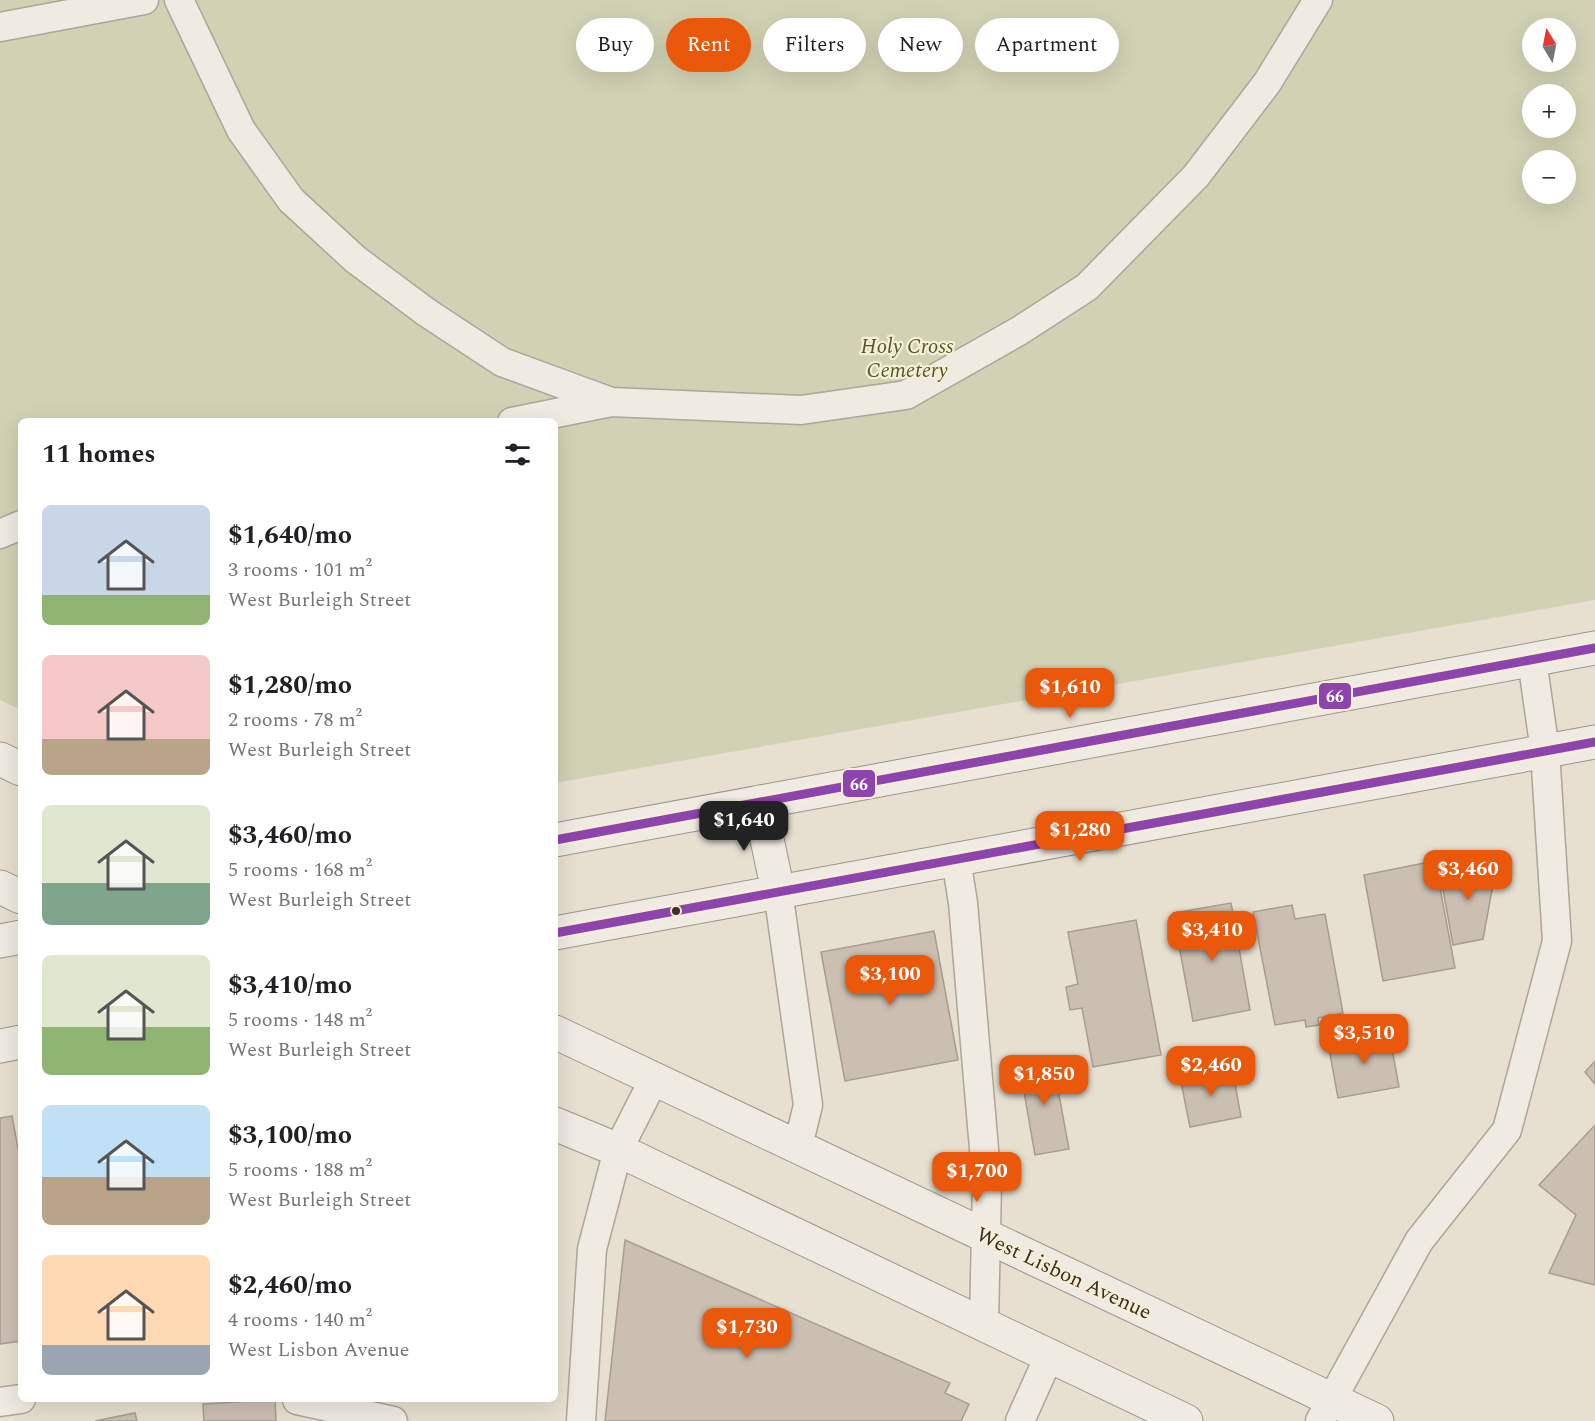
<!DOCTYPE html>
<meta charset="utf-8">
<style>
:root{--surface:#fff;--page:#f2f2f2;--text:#202124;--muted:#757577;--accent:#ea580c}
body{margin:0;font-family:Spectral,serif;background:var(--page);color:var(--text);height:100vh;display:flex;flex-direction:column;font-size:22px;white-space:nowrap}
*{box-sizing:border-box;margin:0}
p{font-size:20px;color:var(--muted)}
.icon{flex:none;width:33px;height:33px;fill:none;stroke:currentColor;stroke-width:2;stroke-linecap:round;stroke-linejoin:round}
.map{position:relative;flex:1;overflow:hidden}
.panel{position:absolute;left:18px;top:418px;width:540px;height:984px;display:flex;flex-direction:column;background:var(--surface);border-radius:9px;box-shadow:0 6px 24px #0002}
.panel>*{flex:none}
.hud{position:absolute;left:576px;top:18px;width:570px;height:54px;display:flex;gap:12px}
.needle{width:39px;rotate:350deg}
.buttons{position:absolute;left:1522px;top:18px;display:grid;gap:12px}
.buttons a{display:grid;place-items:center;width:54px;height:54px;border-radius:50%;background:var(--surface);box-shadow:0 6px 24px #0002;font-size:30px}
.price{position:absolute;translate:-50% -51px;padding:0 14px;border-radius:12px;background:var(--accent);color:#fff;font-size:20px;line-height:39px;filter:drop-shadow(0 2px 3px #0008)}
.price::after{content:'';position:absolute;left:50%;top:36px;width:18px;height:14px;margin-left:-9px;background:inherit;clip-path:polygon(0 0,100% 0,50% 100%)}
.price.current{background:#222;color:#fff}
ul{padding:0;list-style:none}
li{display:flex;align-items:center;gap:18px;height:150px;padding:0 24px}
li span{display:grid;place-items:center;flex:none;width:168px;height:120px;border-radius:9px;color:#555}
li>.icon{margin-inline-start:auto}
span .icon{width:72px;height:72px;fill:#fffc;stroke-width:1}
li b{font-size:26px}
h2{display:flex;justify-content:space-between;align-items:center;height:72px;padding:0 24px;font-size:26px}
.chip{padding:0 21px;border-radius:27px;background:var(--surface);box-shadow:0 6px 24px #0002;font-size:21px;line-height:54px}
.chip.current{background:var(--accent);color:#fff}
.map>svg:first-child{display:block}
.cemetery{fill:#d1d1b3;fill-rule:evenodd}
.building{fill:#cbbfb2;stroke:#a89c90;stroke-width:1.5}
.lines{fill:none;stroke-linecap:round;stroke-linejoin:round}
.service-casing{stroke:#ada599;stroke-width:31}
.secondary-casing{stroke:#9c958a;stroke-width:35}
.service{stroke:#efebe3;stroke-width:28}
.secondary{stroke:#efebe3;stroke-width:33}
.bus-1-casing{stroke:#f7eed8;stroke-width:14}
.bus-1{stroke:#8e44ad;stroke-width:9}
.bus-dot{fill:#3d2e20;stroke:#f7eed8;stroke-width:2}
.labels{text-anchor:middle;stroke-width:4.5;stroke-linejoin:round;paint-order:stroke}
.park-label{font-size:21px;font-style:italic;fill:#4d5a26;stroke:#f7eed8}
.street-label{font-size:21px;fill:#3d2e20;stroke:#f7eed8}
.line-badge{stroke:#f7eed8;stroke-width:2}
.badge-label{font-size:16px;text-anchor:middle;font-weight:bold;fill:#fff}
</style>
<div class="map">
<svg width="1595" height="1421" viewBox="0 0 1595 1421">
<rect width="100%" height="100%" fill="#e7e0d1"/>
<!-- cemetery -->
<path class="cemetery" d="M0,0h1595v600l-1040,183v-361h-534v288l-21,-10zM1533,28h33v34h-33zM1533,94h33v34h-33zM1533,160h33v34h-33z"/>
<!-- building -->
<path class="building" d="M1435,861l20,107 -72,13 -19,-106z
M1497,863l-14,76 -30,6 -13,-72z
M1231,903l19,107 -57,11 -20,-108z
M1292,905l3,14 30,-5 18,99 -25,5 1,7 -13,2 -1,-7 -30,5 -22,-113z
M1136,920l25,135 -68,12 -11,-59 -12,2 -4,-23 12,-3 -10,-52z
M934,931l24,129 -113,21 -24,-129z
M1389,1032l10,55 -61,11 -10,-55z
M1052,1057l17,92 -34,6 -16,-92z
M1595,1061v23l-10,-12z
M1232,1067l9,50 -51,10 -10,-50z
M12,1116l9,49v176l-21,3v-226z
M1595,1125v160l-46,-12 27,-58 -37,-30z
M625,1240l325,143 -5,10 24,11 -8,17h-356z
M275,1400l1,21h-72l-1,-17z
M135,1413l2,8h-42z"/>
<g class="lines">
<defs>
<path id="service" d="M179,0l62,130 50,70 64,59 71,53 76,50 109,40 190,8 105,-15 113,-64 68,-44 109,-111 71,-93 51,-83
M0,27l144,-27
M512,422l99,-20
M0,534l21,-9
M956,859l7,44 24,281 -3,139
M778,891l30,214 -10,41
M297,1400l96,21
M0,1402l21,-3
M581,1421l11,-172 26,-99 36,-71
M1020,1421l30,-67
M1320,1421l99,-180 88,-111 50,-189 -12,-190 -13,-91"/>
<path id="secondary" d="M0,759l21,10
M759,802l19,89
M555,840l1040,-192
M0,887l21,10
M555,933l1040,-191
M0,941l21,-4
M555,1032l822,389
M0,1046l21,-4
M555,1124l63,26 568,271"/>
</defs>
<!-- service casing -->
<use href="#service" class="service-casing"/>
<!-- secondary casing -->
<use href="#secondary" class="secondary-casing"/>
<!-- service -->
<use href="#service" class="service"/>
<!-- secondary -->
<use href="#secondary" class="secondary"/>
<defs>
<path id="bus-1" d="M555,840l1040,-192
M555,933l1040,-191"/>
</defs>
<!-- bus-1 casing -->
<use href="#bus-1" class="bus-1-casing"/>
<!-- bus-1 -->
<use href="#bus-1" class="bus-1"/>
</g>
<!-- markers -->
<circle class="bus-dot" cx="676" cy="911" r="5"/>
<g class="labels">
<!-- park labels -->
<g class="park-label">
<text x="907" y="353">Holy Cross<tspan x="907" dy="24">Cemetery</tspan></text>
</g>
<!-- street labels -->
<g class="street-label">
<text transform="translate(1064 1273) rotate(25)" y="7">West Lisbon Avenue</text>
</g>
</g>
<g class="line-badge">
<rect x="1318" y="682" width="34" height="28" rx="6" fill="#8e44ad"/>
<rect x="842" y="769" width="34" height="29" rx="6" fill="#8e44ad"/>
</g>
<g class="badge-label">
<text x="1335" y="702">66</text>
<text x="859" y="790">66</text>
</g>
</svg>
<div class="buttons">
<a><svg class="needle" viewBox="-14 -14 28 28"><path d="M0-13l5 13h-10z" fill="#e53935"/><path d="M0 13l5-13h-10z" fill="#757577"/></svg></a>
<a>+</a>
<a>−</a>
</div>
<b class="price" style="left:1070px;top:719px">$1,610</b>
<b class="price current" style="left:744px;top:852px">$1,640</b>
<b class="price" style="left:1080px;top:862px">$1,280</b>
<b class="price" style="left:1468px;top:901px">$3,460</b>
<b class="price" style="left:1212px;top:962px">$3,410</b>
<b class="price" style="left:890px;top:1006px">$3,100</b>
<b class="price" style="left:1364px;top:1065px">$3,510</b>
<b class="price" style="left:1211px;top:1097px">$2,460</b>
<b class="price" style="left:1044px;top:1106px">$1,850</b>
<b class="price" style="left:977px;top:1203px">$1,700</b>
<b class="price" style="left:747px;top:1359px">$1,730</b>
<div class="hud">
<a class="chip">Buy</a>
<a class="chip current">Rent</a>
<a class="chip">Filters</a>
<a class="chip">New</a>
<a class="chip">Apartment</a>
</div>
<section class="panel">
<h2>11 homes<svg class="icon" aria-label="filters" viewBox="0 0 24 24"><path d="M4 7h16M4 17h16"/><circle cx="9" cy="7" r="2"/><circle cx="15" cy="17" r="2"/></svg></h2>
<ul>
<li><span style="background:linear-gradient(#c9d6e8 75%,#8fb573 0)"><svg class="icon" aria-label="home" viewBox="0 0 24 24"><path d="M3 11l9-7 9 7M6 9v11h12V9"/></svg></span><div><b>$1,640/mo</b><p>3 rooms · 101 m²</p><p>West Burleigh Street</p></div></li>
<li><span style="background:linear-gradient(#f6c9c9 70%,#b9a48a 0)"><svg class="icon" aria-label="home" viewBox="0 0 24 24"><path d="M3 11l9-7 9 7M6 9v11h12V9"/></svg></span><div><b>$1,280/mo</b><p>2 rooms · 78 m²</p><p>West Burleigh Street</p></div></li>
<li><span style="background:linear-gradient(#dfe7d0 65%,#7fa58c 0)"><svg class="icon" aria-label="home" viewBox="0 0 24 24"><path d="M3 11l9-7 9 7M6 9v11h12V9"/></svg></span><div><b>$3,460/mo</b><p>5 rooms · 168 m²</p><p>West Burleigh Street</p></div></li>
<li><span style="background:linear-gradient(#dfe7d0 60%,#8fb573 0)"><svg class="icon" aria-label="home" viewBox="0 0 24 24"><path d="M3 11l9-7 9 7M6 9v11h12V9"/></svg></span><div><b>$3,410/mo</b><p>5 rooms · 148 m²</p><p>West Burleigh Street</p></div></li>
<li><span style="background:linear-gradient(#bfe0f5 60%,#b9a48a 0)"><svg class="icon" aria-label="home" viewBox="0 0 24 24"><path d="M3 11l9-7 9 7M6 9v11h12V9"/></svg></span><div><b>$3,100/mo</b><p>5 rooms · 188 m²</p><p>West Burleigh Street</p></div></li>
<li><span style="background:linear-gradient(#ffd9b3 75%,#9aa5b1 0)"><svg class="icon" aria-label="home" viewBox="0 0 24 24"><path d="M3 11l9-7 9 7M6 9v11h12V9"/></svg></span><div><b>$2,460/mo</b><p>4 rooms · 140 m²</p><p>West Lisbon Avenue</p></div></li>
</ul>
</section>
</div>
